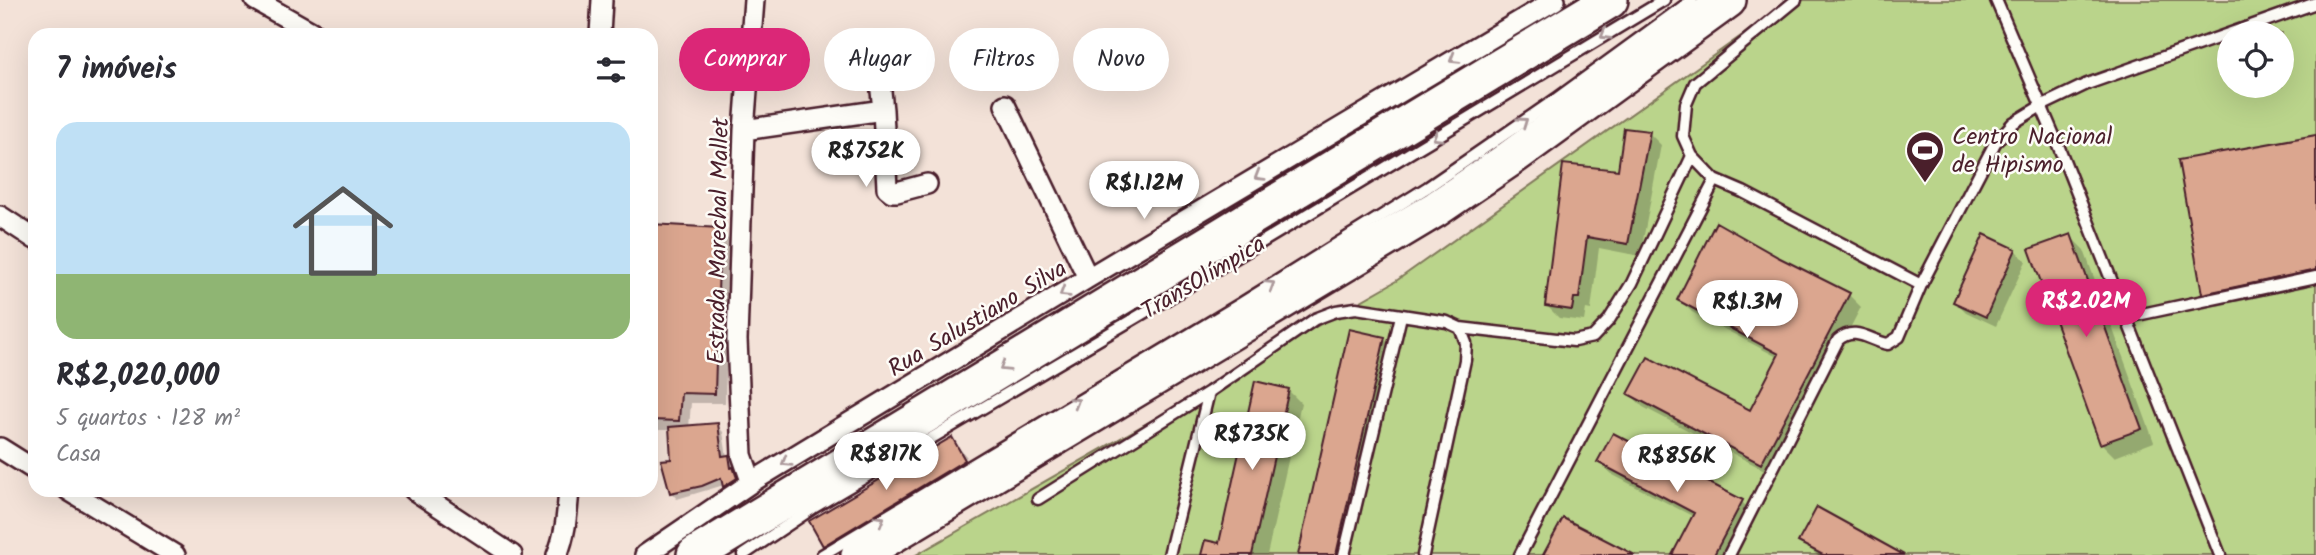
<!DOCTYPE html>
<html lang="pt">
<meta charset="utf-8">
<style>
:root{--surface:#fff;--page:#f2f2f3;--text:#2b2b33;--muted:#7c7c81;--accent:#db2777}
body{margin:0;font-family:Kalam,sans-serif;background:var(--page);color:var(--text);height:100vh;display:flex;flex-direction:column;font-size:26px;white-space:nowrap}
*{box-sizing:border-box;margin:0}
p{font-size:23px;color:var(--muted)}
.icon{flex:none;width:38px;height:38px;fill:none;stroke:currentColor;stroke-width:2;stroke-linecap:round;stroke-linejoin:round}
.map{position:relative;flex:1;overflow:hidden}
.details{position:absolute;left:28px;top:28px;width:630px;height:469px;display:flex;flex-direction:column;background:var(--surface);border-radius:21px;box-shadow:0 7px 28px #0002}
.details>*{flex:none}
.guide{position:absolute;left:679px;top:28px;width:665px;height:63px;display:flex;gap:14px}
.tools{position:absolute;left:2217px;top:21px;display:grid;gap:14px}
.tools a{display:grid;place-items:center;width:77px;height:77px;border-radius:50%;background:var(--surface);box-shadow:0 7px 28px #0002;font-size:35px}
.price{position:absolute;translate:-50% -60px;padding:0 16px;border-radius:24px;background:#fff;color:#222;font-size:23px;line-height:46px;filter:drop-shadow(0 2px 4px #0008)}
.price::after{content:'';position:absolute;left:50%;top:42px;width:21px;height:16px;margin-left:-10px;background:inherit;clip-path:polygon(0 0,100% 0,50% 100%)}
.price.selected{background:var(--accent);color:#fff}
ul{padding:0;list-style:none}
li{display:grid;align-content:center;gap:14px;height:371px;padding:0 28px}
li span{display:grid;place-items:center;height:217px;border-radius:21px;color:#555}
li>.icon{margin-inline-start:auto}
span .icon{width:126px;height:126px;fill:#fffc;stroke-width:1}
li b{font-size:30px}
h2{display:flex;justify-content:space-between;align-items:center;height:84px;padding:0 28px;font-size:30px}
.tag{padding:0 24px;border-radius:32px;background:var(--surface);box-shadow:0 7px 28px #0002;font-size:24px;line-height:63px}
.tag.selected{background:var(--accent);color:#fff}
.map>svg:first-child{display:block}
.green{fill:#bad48b;stroke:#827a5b;stroke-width:2;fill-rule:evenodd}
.shadow{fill:#0003}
.building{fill:#dba68f;stroke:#4a1f2b;stroke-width:2}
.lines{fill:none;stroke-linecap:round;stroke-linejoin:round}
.lane-casing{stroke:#4a1f2b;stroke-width:15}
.street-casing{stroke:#4a1f2b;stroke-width:24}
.highway-casing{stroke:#4a1f2b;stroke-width:40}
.lane{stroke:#fdfcf7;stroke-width:10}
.street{stroke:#fdfcf7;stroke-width:19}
.highway{stroke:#fdfcf7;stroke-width:35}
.oneway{stroke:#ac999b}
.labels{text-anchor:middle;stroke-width:5;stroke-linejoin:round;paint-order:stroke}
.poi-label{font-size:24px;fill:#4a1f2b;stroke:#fdfcf7;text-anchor:start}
.street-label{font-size:24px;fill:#4a1f2b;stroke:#fdfcf7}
</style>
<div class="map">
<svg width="2316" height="555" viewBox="0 0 2316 555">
<rect width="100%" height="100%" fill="#f3e2d8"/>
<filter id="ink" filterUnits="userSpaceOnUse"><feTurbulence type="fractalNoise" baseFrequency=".0143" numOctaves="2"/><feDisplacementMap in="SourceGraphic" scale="14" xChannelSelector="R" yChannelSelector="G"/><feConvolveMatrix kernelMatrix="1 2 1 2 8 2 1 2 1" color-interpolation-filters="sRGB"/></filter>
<g filter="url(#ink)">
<!-- green -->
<path class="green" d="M1792,0h524v555h-1400l480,-274zM2230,33h52v53h-52z"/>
<!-- shadow -->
<path class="shadow" d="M1649,133l12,12 -21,111 -41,-8 -8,62 -5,-1 -2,12 -25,-3 -12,-12 72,-134z
M2316,136v149l-99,21 -13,-13z
M651,226l69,4 10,10 -5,163h-34l-2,25 28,-3 6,7 4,25 8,7 1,8 6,12 -11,8 -7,-7 -47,14 -6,-7 2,-32 -2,-30h-20z
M2070,236l14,14 70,192 -39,15 -14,-14z
M1985,237l30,13 11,11 -30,65 -30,-14 -10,-10z
M1849,295l12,12 -87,168 -131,-68 -13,-13 121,18 28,-54 -87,-46 -13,-12z
M1384,339l14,13 -46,203h-47z
M1288,390l13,13 -34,152h-64l17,-10z
M952,440l15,17 -141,85v4l-1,-2 -13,-22z
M969,460l8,14 -134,81h-8l-9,-9z
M1599,462l143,40 13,13 -21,40h-60l20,-38 -81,-42z
M1800,541l98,14h-81z"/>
<!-- building -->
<path class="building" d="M1624,128l26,3 -22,113 -41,-7 -8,61h-5l-2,12 -27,-4 18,-142 55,6z
M2316,135v135l-114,24 -24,-134z
M1716,222l62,35 72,36 -89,171 -133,-70 20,-37 102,53 29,-56 -102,-54z
M651,224l69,4 -5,166 -34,-1 -2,28 -28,-1z
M1984,234l32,15 -30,68 -33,-15z
M2071,234l71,195 -42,15 -71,-195z
M1349,329l36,8 -49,218h-38z
M1255,381l34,8 -37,166h-51l4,-15 14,3z
M718,423l4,33 7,-1 2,13 2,-1 4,11 -14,9 -2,-9 -19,8 -32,7 -9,-33 10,-1 -2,-32z
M1613,433l130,67 -29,55h-42l22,-42 -97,-51z
M952,437l13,23 -142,86 -14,-25z
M1817,507l87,48h-81l-25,-13z
M1563,518l72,37h-92z"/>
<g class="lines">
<defs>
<path id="lane" d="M1796,0l-101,83 -9,21 -3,32 9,20 23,24 28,12 178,93
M1996,0l62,145 162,410
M2128,317l188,-40
M1460,328l114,13 19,-4 16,-17 23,-37 60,-127
M1038,499l171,-107 106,-73 21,-8 20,-3 91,14 13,6 6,15 -1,17 -42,195
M743,555l70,-47 351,-207 500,-301
M822,555l418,-251 188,-117 128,-88 136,-99
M1169,555l40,-163
M1344,555l57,-239
M1520,555l195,-375
M1729,555l109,-215c17,-15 32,1 50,4l11,-7 22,-52 74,-142 18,-20 28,-17 46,-22 229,-81"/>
<path id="street" d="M255,0l62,35
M754,0l-10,130 -7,210 5,115 7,20 6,5
M600,35l2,-35
M1005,105l83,173
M883,110l4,78 5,4h5l30,-8
M744,130l139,-20 -7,-66
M0,216l35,23
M0,448l35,22
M68,490l107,65
M414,490l98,65
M557,555c9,-21 10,-43 12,-65
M645,555l110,-75 333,-202 467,-278"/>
<path id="highway" d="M695,555l915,-555
M859,555l577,-346 72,-49 220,-160"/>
</defs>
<!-- lane casing -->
<use href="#lane" class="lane-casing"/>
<!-- street casing -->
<use href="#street" class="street-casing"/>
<!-- highway casing -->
<use href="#highway" class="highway-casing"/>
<!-- lane -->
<use href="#lane" class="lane"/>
<!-- street -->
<use href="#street" class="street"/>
<!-- highway -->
<use href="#highway" class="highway"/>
</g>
<!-- one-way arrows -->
<defs><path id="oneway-chevron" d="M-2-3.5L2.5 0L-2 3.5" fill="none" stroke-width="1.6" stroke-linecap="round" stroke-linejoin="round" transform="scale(1.75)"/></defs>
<g class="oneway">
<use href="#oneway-chevron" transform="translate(1605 35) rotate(149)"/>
<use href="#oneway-chevron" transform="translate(1454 59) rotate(149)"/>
<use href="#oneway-chevron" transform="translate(1523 122) rotate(-35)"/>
<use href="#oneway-chevron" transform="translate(1437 137) rotate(149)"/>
<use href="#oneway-chevron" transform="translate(1259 176) rotate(149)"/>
<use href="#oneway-chevron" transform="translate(1270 285) rotate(-32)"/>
<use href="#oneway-chevron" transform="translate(1064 293) rotate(148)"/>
<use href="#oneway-chevron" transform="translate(1004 367) rotate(148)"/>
<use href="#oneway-chevron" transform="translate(1075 402) rotate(-31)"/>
<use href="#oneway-chevron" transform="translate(786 462) rotate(149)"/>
<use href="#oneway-chevron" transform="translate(880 520) rotate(-31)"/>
</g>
</g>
<!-- icons -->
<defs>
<symbol id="stadium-pin" viewBox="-11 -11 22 30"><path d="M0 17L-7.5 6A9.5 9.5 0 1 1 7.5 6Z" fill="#4a1f2b" stroke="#fdfcf7"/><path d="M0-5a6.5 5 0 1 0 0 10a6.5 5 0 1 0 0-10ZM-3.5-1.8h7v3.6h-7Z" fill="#fff"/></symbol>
</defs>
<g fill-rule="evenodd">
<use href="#stadium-pin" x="1903" y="128" width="44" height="60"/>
</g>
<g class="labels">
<!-- poi labels -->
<g class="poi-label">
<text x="1952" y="144">Centro Nacional<tspan x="1952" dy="28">de Hipismo</tspan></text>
</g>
<!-- street labels -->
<g class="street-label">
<text transform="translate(718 241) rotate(-89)" y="8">Estrada Marechal Mallet</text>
<text transform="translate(1203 277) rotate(-31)" y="8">TransOlímpica</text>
<text transform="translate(977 318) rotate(-31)" y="8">Rua Salustiano Silva</text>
</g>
</g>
</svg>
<div class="tools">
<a><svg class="icon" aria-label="locate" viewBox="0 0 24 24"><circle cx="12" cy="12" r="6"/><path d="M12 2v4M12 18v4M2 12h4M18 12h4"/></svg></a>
</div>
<b class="price" style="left:866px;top:189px">R$752K</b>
<b class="price" style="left:1144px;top:221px">R$1.12M</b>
<b class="price selected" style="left:2086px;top:339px">R$2.02M</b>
<b class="price" style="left:1747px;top:340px">R$1.3M</b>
<b class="price" style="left:1252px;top:472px">R$735K</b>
<b class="price" style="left:886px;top:492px">R$817K</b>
<b class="price" style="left:1677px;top:494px">R$856K</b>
<div class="guide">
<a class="tag selected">Comprar</a>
<a class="tag">Alugar</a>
<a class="tag">Filtros</a>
<a class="tag">Novo</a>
</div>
<section class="details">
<h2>7 imóveis<svg class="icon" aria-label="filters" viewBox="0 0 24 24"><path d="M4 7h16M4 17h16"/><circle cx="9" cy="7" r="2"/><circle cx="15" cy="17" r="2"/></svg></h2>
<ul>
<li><span style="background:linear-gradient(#bfe0f5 70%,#8fb573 0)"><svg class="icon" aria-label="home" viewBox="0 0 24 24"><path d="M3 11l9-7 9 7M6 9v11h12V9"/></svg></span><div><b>R$2,020,000</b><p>5 quartos · 128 m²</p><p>Casa</p></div></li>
</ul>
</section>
</div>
